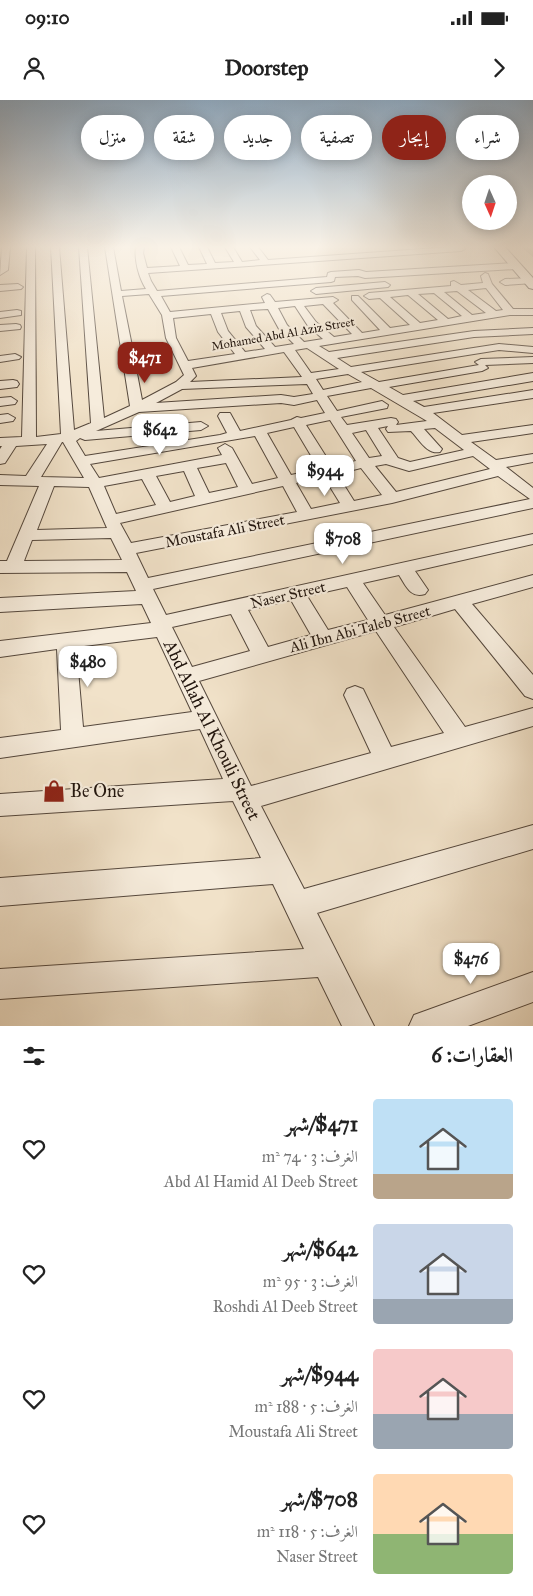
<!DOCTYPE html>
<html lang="ar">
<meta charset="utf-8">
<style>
:root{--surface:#fff;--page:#f2f2f2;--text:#222;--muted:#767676;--accent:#8f2418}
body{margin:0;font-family:"IM FELL Great Primer",Amiri,serif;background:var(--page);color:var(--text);direction:rtl;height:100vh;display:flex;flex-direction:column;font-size:19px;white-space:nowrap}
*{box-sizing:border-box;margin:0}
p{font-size:16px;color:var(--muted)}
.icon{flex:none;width:28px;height:28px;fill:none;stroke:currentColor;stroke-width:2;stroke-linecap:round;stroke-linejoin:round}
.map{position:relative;height:926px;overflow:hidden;direction:ltr}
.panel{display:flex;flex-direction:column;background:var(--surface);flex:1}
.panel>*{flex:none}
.banner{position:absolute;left:15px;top:15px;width:504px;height:45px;direction:rtl;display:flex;gap:10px}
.needle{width:32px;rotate:177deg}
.fabs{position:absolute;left:462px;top:75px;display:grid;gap:10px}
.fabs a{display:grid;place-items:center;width:55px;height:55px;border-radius:50%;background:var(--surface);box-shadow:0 2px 12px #0003;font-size:25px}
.price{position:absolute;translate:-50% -42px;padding:0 11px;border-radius:10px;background:#fff;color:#222;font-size:16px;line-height:32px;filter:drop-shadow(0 1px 2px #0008)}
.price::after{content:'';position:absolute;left:50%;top:30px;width:15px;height:11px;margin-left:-8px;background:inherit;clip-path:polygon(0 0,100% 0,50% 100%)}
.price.active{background:var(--accent);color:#fff}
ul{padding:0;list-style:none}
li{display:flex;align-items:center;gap:15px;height:125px;padding:0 20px}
li span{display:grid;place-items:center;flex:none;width:140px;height:100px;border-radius:5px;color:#555}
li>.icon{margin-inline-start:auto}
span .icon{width:60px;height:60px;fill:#fffc;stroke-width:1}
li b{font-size:21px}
h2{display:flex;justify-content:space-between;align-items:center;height:60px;padding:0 20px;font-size:21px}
.pill{padding:0 18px;border-radius:22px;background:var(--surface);box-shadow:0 2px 12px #0003;font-size:18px;line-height:45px}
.pill.active{background:var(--accent);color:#fff}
.status{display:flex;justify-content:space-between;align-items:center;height:35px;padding:0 25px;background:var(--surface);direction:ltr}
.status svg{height:14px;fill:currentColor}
header{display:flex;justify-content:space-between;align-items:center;height:65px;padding:0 20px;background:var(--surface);font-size:22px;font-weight:800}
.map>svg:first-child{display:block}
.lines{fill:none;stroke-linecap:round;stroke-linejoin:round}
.canal{fill:#aa9c89;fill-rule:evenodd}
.street-casing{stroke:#55483d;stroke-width:2}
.secondary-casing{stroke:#21150e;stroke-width:2}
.street{fill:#f6ecdc;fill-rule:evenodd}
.secondary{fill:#f6ecdc;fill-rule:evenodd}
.labels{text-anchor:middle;stroke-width:4.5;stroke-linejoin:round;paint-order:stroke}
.far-street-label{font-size:12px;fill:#21150e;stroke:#f6ecdc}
.street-label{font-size:15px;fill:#21150e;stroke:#f6ecdc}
.near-street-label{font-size:18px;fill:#21150e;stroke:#f6ecdc}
.near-poi-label{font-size:18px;fill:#21150e;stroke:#f6ecdc;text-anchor:start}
</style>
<div class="status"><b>09:10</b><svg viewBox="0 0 49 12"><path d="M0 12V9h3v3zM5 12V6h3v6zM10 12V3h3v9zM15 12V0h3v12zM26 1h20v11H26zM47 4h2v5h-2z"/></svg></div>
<header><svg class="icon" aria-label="forward" viewBox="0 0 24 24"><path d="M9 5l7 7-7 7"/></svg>Doorstep<svg class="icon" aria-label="person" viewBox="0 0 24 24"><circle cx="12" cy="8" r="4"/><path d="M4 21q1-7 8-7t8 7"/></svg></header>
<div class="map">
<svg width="533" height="926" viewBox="0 0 533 926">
<rect width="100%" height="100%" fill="#f1e2c9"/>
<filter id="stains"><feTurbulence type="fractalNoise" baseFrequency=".004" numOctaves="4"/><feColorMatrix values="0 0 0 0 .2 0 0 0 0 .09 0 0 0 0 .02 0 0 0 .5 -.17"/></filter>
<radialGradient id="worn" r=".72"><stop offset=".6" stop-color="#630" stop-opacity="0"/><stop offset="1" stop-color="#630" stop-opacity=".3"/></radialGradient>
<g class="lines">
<!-- canal -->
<path class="canal" d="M521,147h7l5,4v6z"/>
<defs>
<path id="street" d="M2,147h8l-2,23 -8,5z
M27,147h8l1,190 25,-3 -10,-187h8l15,183 17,-7 -12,-176h8l17,171 26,-12 -25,-159h8l8,44 25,-2c-7,-11 -12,-29 -10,-42h8l-1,6 4,15 33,-2 -9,-19h8l9,18 19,-1 -8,-17h8l8,16 19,-1 -9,-15h8l9,15 18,-2 -10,-13h8l10,13 183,-13h13l1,2 -4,2 -313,22 3,8 6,10 170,-14 1,-4 3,-1 28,-2 7,2 150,-9 4,3 -4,3 -151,9 -7,-2 -23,1 -1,4 -3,1 -170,14 9,16 95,-9 -3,-6 5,-3 3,1 5,7 58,-5 5,3 -5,3 29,30 18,-3 -28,-30v-4h6l32,32 20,-3 -30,-27 -11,1 -5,-3 5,-3 82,-7v-4l3,-1 7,4 22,-2 -2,-7 4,-3 3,1 4,10 21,25h20v6h-23l-191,31 10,6 145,-21 59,-3v6l-59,3 -137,21 14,9 148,-23 34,3v6l-34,-3 -138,22 18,10 100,-17 -4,-3 6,-3 52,-2v6l-48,2 3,3 -6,3 -93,16 14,8 130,-22v8l-120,20 11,6 109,-17v8l-100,15 29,22 71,-10v8l-62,9 25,18 37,-6v8l-27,5 27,21v20l-380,81 13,26 367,-81v10l-118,27 13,19 -3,4c-14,5 -19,-8 -26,-19l-36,8 22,32 148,-40v12l-61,17 61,71v24l-8,-3 -70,-87 -61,18 71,100 68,-19v18l-272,80 43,83 229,-64v24l-216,64 57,113h-32l-24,-49 -318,22v-30l304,-20 -31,-65 -273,22v-28l261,-20 -28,-57 -233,15v-22l223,-15 -23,-50 -200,29v-20l61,-8 -4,-81 -57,8v-16l151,-18 -9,-19 -142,8v-14l136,-7 -9,-19 -127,1v-12h7l32,-75 -39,-1v-10l26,1 21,-32 -31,2 -11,17 -5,1v-15l2,-3h-2v-8l22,-1zM486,188l17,22 -7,1 -28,-21zM457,191l29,22 -14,2 -28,-23zM434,193l28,23 -14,3 -30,-25zM149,194l13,21 4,23 18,37 -8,7 -34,18 -6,-32 20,-3 6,-3 -6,-3 -21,2 -13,-65zM408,195l30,25 -18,3 -30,-26zM323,204l29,30 -18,3 -18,-15 -12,-16zM295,206l13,20 15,13 -19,3 -17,-17 -9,-17zM268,209l11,20 15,15 -19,3 -19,-21 -6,-16zM240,211l6,16 19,22 -20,3 -17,-21 -7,-18zM211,214l7,18 17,22 -47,7 -12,-23 -3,-20zM307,248l32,21 -28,4 -16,-23zM284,252l18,25 -112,5 6,-6 -4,-8zM348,274l14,8 -39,8 -7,-11zM307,284l6,10 -19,3 -13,-2 -125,8 26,-14zM371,288l56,33 -31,4 2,-3 -2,-3 -5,-1 -44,7 -6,-8 46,-9 1,-3 -6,-4 -45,10 -10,-15zM317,300l8,13 -24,5 -4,-1 -6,3 -51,11 -10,-18h-10l-2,3 9,17 -7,2 -135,21 -9,-15 4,-3 5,2 116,-10 7,-4 -7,-4 -105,9 43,-19 142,-9 13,2zM330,320l26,41 -24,5 -26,-41zM388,326l-2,3 2,3 23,-1c8,8 16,24 29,21l2,-3 -18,-20 11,-1 29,22 -54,12 -12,-4 -20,-30zM294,327l25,42 -28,6 -24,-42zM366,330l16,26 -13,2 -17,-25zM255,336l23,42 -26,6 -20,-36 -7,-4 -7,4 4,7 -123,23 -9,-14zM62,342h1l21,36 -43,-1zM473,356l17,13 -94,23 -21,-26 11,-2 23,7zM226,363l12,24 -29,6 -12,-25zM361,368l21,27 -28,6 -17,-27zM184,371l11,25 -25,6 -14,-26zM498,376l32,23 -382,79 -12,-25 256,-50zM324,377l16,26 -29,6 -15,-26zM142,379l14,26 -40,9 -12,-28zM54,386l35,1 18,41 -70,2zM283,386l14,26 -166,31 -11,-20zM111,438l11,22 -98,1 8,-21zM347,487l21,33 -40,10 -21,-34zM291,500l20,35 -43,12 -20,-37zM231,514l19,37 -58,16 -20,-40zM376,531l68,102 -53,14 -28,-58 -8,-3 -8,3 -3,6 27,58 -120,33 -52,-105zM157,537l35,75 -109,15 -7,-80z
M530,178l3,1v4l-28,2 -5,-3 5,-3z
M385,182l5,3 -2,2 -72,7 -5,-3 5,-3z
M18,184l5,3 -2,2 -21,2v-6z
M17,210l4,1v4l-21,3v-6z
M16,224l4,1 1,2 -1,2 -20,2v-6z
M15,254l6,3 -2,2 -19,3v-6z
M13,280l4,1 2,3 -2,3 -17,2v-8z
M11,297l6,4 -2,3 -15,2v-8z
M8,314l7,4 -2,3 -13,2v-8z
M533,872v30l-65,24h-59l5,-11z"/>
<path id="secondary" d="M494,147h11l28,31v11l-4,-1z"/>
</defs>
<!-- street casing -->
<use href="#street" class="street-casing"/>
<!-- secondary casing -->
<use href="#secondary" class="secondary-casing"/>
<!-- street -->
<use href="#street" class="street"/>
<!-- secondary -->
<use href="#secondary" class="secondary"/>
</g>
<!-- sky -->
<linearGradient id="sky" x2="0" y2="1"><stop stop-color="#8faac2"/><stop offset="0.53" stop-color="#f9f2e7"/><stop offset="1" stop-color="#f9f2e7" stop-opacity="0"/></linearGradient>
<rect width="533" height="277" fill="url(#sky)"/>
<!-- icons -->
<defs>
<symbol id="shop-bare" viewBox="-9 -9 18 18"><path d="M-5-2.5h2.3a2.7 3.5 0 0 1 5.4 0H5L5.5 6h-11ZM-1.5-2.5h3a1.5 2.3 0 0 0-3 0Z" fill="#8f2418" stroke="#f6ecdc" stroke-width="2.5" paint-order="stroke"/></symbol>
</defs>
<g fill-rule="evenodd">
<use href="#shop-bare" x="38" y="675" width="32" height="32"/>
</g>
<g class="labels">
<!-- far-street labels -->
<g class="far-street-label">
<text transform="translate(283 234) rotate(-10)" y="4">Mohamed Abd Al Aziz Street</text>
</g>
<!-- street labels -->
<g class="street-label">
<text transform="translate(225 431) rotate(-11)" y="5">Moustafa Ali Street</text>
<text transform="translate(288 495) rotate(-13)" y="5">Naser Street</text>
<text transform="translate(360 529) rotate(-15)" y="5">Ali Ibn Abi Taleb Street</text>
</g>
<!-- near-street labels -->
<g class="near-street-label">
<text transform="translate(212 630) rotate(64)" y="6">Abd Allah Al Khouli Street</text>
</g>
<!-- near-poi labels -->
<g class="near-poi-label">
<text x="70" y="697">Be One</text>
</g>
</g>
<rect width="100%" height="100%" filter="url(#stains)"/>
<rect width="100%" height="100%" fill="url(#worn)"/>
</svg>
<div class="fabs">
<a><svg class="needle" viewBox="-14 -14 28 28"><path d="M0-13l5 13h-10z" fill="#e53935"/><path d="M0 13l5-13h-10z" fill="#767676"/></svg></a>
</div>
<b class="price active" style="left:145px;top:284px">$471</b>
<b class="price" style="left:160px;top:356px">$642</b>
<b class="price" style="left:325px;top:397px">$944</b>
<b class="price" style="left:343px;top:465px">$708</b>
<b class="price" style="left:88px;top:588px">$480</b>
<b class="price" style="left:471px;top:885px">$476</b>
<div class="banner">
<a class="pill">شراء</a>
<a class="pill active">إيجار</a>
<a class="pill">تصفية</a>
<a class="pill">جديد</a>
<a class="pill">شقة</a>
<a class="pill">منزل</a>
</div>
</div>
<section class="panel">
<h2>العقارات: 6<svg class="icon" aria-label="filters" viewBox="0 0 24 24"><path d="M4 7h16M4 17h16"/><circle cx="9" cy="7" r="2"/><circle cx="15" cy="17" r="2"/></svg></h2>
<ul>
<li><span style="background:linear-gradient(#bfe0f5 75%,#b9a48a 0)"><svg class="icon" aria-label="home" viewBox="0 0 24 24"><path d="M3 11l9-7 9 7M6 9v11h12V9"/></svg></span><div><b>$471/شهر</b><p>الغرف: 3 · 74 m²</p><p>Abd Al Hamid Al Deeb Street</p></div><svg class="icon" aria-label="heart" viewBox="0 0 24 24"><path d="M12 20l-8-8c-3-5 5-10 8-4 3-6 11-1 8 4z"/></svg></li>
<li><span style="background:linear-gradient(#c9d6e8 75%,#9aa5b1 0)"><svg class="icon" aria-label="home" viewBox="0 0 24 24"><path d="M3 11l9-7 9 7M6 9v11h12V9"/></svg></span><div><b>$642/شهر</b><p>الغرف: 3 · 95 m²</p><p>Roshdi Al Deeb Street</p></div><svg class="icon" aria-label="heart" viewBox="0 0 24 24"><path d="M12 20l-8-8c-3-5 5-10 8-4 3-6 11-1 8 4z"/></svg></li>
<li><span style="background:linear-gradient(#f6c9c9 65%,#9aa5b1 0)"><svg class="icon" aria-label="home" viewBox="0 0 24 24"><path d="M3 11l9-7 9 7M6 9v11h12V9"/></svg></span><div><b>$944/شهر</b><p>الغرف: 5 · 188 m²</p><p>Moustafa Ali Street</p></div><svg class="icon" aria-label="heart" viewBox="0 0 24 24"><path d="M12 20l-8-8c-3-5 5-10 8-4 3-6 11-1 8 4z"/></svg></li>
<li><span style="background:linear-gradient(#ffd9b3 60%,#8fb573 0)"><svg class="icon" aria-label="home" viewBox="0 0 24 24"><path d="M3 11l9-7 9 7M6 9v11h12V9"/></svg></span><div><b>$708/شهر</b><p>الغرف: 5 · 118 m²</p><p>Naser Street</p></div><svg class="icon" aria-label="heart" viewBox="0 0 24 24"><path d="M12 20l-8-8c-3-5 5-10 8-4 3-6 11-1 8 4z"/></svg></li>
</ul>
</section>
